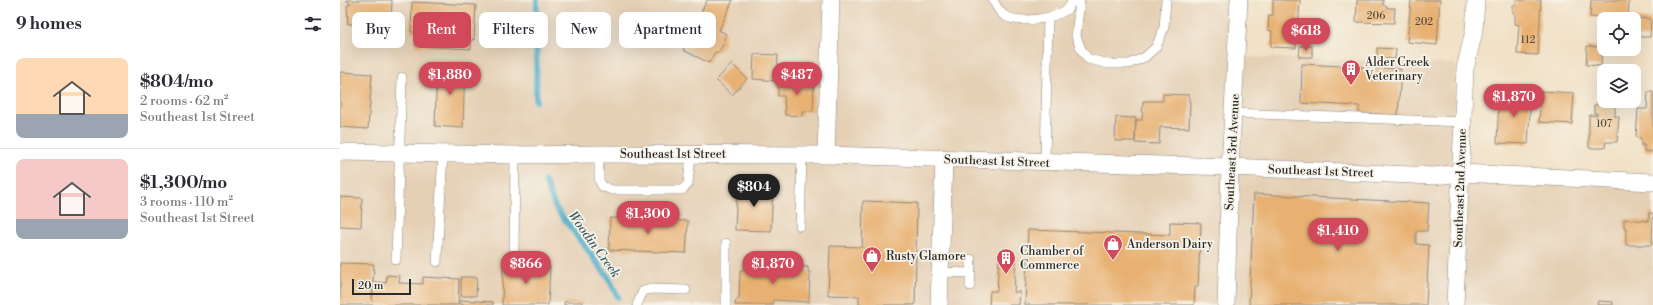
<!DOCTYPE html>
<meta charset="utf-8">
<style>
:root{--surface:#fff;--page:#f2f2f3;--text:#2b2b33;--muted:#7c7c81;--line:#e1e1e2;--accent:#d1495b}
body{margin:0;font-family:"Libre Bodoni",serif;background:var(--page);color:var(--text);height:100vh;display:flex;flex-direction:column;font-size:15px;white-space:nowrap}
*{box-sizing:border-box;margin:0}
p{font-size:13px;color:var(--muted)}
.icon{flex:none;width:22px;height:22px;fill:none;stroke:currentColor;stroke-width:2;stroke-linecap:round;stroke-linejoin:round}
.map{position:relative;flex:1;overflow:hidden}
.drawer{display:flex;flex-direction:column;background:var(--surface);width:340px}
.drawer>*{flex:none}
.hud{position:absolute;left:12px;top:12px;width:380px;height:36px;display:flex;gap:8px}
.buttons{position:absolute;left:1257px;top:12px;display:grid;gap:8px}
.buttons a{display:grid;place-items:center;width:44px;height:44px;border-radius:8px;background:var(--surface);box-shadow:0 4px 16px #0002;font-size:20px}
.scale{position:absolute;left:12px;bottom:10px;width:59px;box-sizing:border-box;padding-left:4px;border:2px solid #2b2b2b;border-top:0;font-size:11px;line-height:14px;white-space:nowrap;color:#2b2b2b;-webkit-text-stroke:3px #f7f3e8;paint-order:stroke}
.price{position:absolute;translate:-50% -34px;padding:0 9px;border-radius:14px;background:var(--accent);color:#fff;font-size:13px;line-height:26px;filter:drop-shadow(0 1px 2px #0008)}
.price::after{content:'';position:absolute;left:50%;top:24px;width:12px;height:9px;margin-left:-6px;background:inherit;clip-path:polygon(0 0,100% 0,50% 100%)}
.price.on{background:#222;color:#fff}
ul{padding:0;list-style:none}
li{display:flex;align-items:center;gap:12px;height:100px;padding:0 16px}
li+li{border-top:1px solid var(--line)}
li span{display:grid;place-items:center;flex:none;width:112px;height:80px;border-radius:8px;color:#555}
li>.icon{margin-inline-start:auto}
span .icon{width:48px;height:48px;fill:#fffc;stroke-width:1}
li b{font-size:17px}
h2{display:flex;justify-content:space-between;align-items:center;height:48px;padding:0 16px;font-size:17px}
.pill{padding:0 14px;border-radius:8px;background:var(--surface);box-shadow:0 4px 16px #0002;font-size:14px;line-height:36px}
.pill.on{background:var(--accent);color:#fff}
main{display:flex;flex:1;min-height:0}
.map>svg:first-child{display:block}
.built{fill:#e5d0b5}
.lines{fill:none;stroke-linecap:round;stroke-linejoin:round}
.stream{stroke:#4dafcc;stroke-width:6}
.building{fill:#e8b172}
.service-casing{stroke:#8e8678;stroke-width:10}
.minor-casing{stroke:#8e8678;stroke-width:18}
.service{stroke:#fff;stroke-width:9}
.minor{stroke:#fff;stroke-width:17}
.labels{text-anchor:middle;stroke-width:3.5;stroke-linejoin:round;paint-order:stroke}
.number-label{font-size:10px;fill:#5a4c3d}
.poi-label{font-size:12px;fill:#2b2b2b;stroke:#f7f3e8;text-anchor:start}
.street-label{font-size:12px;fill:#2b2b2b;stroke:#f7f3e8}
.water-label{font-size:13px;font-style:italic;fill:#375963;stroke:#f7f3e8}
</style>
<main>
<section class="drawer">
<h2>9 homes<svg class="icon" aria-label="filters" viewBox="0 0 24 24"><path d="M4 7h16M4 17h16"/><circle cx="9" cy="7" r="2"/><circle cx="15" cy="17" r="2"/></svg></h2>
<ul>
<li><span style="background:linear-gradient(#ffd9b3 70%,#9aa5b1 0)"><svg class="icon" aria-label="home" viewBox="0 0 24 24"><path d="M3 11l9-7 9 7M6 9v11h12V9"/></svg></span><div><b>$804/mo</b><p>2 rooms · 62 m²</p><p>Southeast 1st Street</p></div></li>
<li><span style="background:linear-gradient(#f6c9c9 75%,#9aa5b1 0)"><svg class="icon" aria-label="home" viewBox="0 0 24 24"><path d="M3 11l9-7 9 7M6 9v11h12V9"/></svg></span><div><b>$1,300/mo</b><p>3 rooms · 110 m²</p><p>Southeast 1st Street</p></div></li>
</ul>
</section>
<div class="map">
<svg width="1313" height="305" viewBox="0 0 1313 305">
<rect width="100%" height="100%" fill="#f7f3e8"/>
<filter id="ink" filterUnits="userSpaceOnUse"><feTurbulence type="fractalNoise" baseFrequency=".025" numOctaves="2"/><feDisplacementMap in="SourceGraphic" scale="8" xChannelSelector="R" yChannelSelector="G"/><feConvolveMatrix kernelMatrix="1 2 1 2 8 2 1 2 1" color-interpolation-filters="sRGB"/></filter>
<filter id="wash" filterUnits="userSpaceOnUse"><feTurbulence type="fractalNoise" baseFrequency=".012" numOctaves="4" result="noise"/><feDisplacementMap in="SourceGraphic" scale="16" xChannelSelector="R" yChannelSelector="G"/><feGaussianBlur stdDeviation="0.9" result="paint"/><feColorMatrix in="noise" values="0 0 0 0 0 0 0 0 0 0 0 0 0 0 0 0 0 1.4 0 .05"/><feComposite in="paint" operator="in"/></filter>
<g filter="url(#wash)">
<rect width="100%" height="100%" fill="#f1e1c6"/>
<!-- built -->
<path class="built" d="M0,0h908l-3,57 211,7 -3,103 200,9v129h-1313z"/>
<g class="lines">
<!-- stream -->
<path class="stream" d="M196,101l1,-101
M205,181l10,26 53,70 10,20"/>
</g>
<g id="blocks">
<!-- building -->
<path class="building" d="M6,0h46l-1,23h-8v2l-35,-1 -1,-19h3v-2z
M367,0h26l-14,30 7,4 -2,5 1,3 -5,8 -3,3 -2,-1 -6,11 -26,-13z
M933,0h27l-2,29 7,1 -1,11 -8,-1v8l-25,-1 1,-16 -4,-1 1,-15h4z
M1017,0h26v5l4,1v2h8l-1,15 -38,-1z
M1071,0h29l-3,45 -30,-3z
M1177,0h24l-3,55 -21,-1 2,-29 -4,-1v-11h-2v-8h3z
M1251,0h38l-1,19 -38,-2z
M72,2l64,3 -2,35 -2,-1 -1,10 -56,-3v-14h-4z
M1294,18l17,1 -1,18h-16z
M960,46h12v11h-13z
M1247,46l15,1 -1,19 -15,-1z
M1037,48l19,1 -1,10 -18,-1z
M414,54l24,1 -1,26 -24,-2z
M97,64l28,1 -2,63 -28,-2z
M392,64l15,15 -15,16 -16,-15z
M962,64l99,5 -3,46 -39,-2v-7l-58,-3z
M0,72l32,2 -4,55 -28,-2z
M438,80l36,2 -1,29h-11v5l-17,-1 -1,-19h-6z
M1201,91l33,2 -2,31 -33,-2z
M1308,92h5v60l-9,-1v-6h-3v-7l-5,-1 2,-28h9z
M1159,93l32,1 -3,50 -31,-1z
M823,94l26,1v7h1l-1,26 -29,-1 -1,17 -24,-1 1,-23h6l1,-19h20z
M1257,102l18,1v13l4,1 -2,25h-11l-1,6h-16v-33h8v-2h-3v-8h3z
M776,117l20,1 -1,23h-20z
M397,184l36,1 -2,46 -36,-1z
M914,194l175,9 -2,28h-11v13l13,1 -3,60h-177z
M0,197l22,1 -1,29 -21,-1z
M523,201l54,2 -2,102h-56v-9l-31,-1 2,-49 32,1z
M1309,213h4l-1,32h-26v-17h-2v-9l25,2z
M270,218l78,3 -2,32 -77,-3z
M830,222l31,1 -3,64h-3l-1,18h-169l3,-75 142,5z
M659,259h17l-2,33h6l-1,13h-30l1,-14h7z
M0,263l34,1 -2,37 2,-19 12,1 1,-8 13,1 -1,7 24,1v-7l36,2 -1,26h-118z
M163,265l47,2 -2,38h-46z
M404,265h19v6h4l1,-5 40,1v5h2l-1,30 -36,-2v5h-38l1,-5 3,-1 1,-29h4z
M121,277h16l-1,19h-15z
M120,300l33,2v3h-33z
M1258,301l15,1v3h-16z
M224,302h19v3h-19z"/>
</g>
</g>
<g filter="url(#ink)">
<use href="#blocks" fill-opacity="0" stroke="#8e8678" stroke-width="1"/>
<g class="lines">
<defs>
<path id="service" d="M653,0c3,6 7,14 14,17 14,6 46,2 59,-7 3,-2 5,-7 7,-10
M740,0l-4,36 5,13 7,10 21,5h20l16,-7 11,-10 8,-19 2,-28
M893,113l230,9
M259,154v26l3,6 10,4h70l6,-6 3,-29
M705,163l3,-146
M460,226l2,-71
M174,254l1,-99
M56,260l6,-183
M97,262l6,-109
M600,272l31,1
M630,286l1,-27
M297,305l6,-14 8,-2 35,1
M386,305v-62"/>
<path id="minor" d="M0,152l175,3 84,-1 227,1 404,12 204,9 26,-3 193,9
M486,155l5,-155
M599,305l5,-145
M886,305l4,-138 9,-167
M1115,305l10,-236 9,-38 2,-31"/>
</defs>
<!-- service casing -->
<use href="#service" class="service-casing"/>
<!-- minor casing -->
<use href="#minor" class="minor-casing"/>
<!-- service -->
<use href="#service" class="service"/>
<!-- minor -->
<use href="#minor" class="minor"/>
</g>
</g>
<!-- icons -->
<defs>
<symbol id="building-pin" viewBox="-11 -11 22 30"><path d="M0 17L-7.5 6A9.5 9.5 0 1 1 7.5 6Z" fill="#d1495b" stroke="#f7f3e8"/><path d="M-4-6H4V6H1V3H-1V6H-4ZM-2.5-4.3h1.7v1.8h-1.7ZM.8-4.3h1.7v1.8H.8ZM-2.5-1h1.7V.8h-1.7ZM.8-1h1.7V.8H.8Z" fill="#fff"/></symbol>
<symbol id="shop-pin" viewBox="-11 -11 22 30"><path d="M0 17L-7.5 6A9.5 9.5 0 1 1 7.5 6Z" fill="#d1495b" stroke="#f7f3e8"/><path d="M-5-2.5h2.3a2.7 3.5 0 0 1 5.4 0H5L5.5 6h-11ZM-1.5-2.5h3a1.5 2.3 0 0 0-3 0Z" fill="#fff"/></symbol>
</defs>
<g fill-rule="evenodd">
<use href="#building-pin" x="1000" y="58" width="22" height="30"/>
<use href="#shop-pin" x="762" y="233" width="22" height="30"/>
<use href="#shop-pin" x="521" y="245" width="22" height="30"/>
<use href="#building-pin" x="655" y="247" width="22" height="30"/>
</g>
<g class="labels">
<!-- number labels -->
<g class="number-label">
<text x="1036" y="19">206</text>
<text x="1084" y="25">202</text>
<text x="1188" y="43">112</text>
<text x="1264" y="127">107</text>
</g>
<!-- poi labels -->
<g class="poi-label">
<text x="1025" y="66">Alder Creek<tspan x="1025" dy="14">Veterinary</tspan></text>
<text x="787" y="248">Anderson Dairy</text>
<text x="680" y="255">Chamber of<tspan x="680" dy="14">Commerce</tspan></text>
<text x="546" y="260">Rusty Glamore</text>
</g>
<!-- street labels -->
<g class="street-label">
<text transform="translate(892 152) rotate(-87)" y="4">Southeast 3rd Avenue</text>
<text x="333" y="158">Southeast 1st Street</text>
<text transform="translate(657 161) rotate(2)" y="4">Southeast 1st Street</text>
<text transform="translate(981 171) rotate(2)" y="4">Southeast 1st Street</text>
<text transform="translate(1120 188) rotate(-88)" y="4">Southeast 2nd Avenue</text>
</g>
<!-- water labels -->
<g class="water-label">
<text transform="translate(255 244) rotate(54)" y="5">Woodin Creek</text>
</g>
</g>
</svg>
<div class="buttons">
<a><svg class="icon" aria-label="locate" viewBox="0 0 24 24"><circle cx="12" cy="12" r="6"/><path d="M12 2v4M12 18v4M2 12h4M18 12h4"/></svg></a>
<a><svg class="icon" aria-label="layers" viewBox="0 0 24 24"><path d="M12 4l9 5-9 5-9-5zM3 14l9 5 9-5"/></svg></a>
</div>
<div class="scale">20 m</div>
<b class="price" style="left:966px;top:52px">$618</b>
<b class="price" style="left:110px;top:96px">$1,880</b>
<b class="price" style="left:457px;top:96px">$487</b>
<b class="price" style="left:1174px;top:118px">$1,870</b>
<b class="price on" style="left:414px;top:208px">$804</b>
<b class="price" style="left:308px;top:235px">$1,300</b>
<b class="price" style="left:998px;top:252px">$1,410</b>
<b class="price" style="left:186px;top:285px">$866</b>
<b class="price" style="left:433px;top:285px">$1,870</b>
<div class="hud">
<a class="pill">Buy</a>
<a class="pill on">Rent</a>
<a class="pill">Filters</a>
<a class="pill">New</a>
<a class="pill">Apartment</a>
</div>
</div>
</main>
